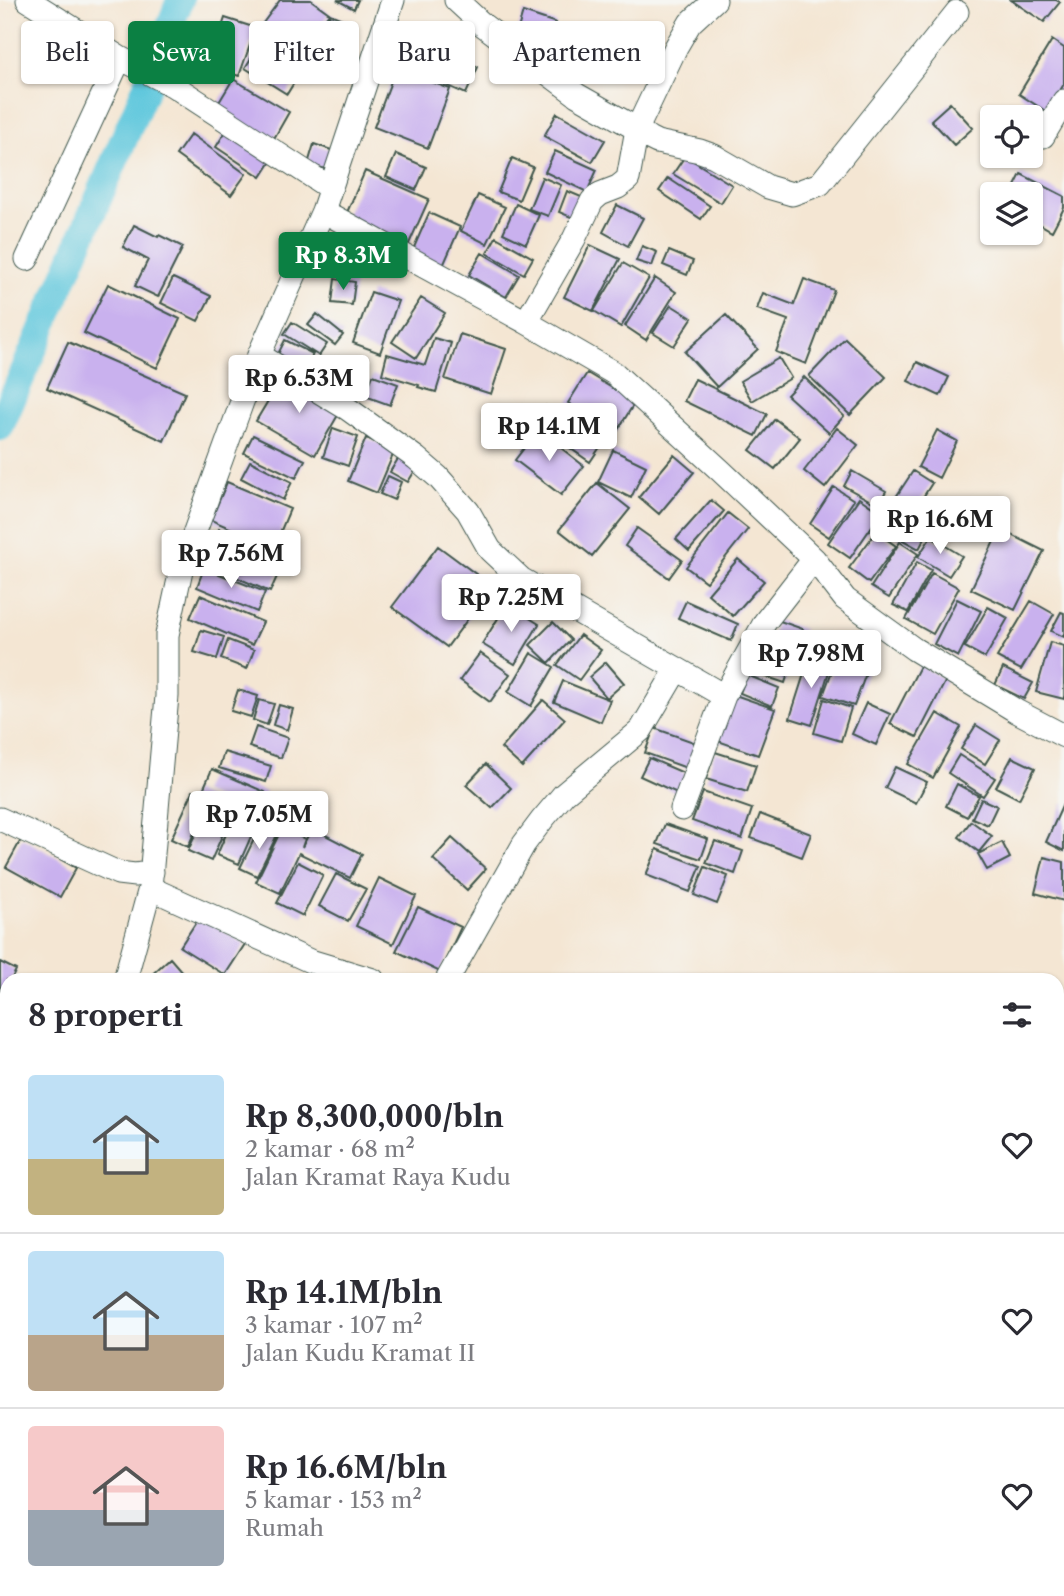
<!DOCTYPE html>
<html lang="id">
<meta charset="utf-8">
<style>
:root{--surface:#fff;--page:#f2f2f3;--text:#2b2b33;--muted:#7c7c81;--line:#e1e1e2;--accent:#0b8043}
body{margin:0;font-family:"Libre Caslon Text",serif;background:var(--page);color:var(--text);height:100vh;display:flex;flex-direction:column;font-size:26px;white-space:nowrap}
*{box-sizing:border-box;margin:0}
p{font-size:23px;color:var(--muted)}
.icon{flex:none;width:38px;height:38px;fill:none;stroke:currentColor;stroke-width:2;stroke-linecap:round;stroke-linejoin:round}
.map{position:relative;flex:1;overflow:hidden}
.panel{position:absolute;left:0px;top:973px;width:1064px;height:623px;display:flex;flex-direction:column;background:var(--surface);border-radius:21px 21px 0 0;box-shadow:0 2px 5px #0004}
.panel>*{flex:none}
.hud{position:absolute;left:21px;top:21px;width:700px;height:63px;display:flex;gap:14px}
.controls{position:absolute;left:980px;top:105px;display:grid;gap:14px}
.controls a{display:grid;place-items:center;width:63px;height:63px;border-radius:7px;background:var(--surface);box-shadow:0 2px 5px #0004;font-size:35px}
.price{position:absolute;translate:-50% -60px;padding:0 16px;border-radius:7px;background:#fff;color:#222;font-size:23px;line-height:46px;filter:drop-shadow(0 2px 4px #0008)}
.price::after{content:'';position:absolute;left:50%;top:42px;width:21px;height:16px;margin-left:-10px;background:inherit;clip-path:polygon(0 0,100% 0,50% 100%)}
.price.current{background:var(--accent);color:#fff}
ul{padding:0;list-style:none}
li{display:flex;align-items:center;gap:21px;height:175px;padding:0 28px}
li+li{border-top:2px solid var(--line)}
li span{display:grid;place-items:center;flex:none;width:196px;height:140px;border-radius:7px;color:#555}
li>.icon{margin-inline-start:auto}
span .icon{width:84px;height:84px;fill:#fffc;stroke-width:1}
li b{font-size:30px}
h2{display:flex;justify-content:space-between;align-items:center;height:84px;padding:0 28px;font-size:30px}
.chip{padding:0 24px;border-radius:7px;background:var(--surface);box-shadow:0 2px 5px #0004;font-size:24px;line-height:63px}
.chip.current{background:var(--accent);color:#fff}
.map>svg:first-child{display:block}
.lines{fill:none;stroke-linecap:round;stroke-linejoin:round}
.canal{stroke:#61c8dd;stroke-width:28}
.building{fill:#c9b1ee}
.lane-casing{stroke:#3f564c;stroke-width:13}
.street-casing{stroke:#3f564c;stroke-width:25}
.lane{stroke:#fff;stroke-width:10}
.street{stroke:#fff;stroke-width:23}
</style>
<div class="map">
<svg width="1064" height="1596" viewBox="0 0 1064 1596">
<rect width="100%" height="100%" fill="#f6f6f2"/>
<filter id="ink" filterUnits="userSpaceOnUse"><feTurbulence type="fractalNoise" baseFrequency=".0143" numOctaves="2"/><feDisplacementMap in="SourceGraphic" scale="14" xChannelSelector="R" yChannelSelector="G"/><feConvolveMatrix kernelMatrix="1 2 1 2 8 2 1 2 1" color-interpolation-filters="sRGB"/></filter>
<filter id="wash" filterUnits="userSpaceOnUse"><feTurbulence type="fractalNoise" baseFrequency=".00686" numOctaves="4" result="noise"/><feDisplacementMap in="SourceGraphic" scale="28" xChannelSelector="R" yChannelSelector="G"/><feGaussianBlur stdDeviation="1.57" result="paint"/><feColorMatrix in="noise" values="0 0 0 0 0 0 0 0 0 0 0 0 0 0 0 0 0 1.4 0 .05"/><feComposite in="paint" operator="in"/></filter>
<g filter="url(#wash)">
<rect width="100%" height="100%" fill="#f4e6d3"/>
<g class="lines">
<!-- canal -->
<path class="canal" d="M0,427l151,-351 29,-76"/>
</g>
<g id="blocks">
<!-- building -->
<path class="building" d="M280,0h31l18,13 -27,37 -39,-27z
M337,0h21l-4,9z
M1011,0h45l4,2 -16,20z
M523,12l33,11 -7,20 -32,-11z
M330,14l22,9 -8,19 -22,-9z
M225,18l31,10 -17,48 -30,-10z
M266,34l42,26 -21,34 -42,-26z
M1052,40l12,8v36l-17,28 -28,-18z
M428,44l50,23 -12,27 -51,-23z
M396,68l54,21 -22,59 -54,-21z
M233,79l56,33 -17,30 -57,-33z
M950,103l23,25 -19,17 -23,-25z
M557,113l48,27 -13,22 -48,-26z
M226,131l46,29 -11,17 -45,-30z
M191,134l55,40 -15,21 -55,-40z
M314,144l20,7 -5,19 -21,-6z
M555,151l42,19 -10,22 -42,-20z
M396,154l30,13 -10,23 -30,-13z
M685,156l47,29 -11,18 -48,-29z
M512,158l21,9 -14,33 -21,-8z
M365,171l64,28 -21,47 -63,-29z
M1021,174l43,22v12l-12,23 -21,-12v-25h-20z
M542,177l19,8 -13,31 -19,-7z
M668,178l42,28 -9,13 -42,-28z
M567,191l19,8 -8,21 -19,-8z
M478,195l27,12 -18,37 -26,-13z
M516,204l23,11 -13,29 -23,-11z
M617,205l26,13 -15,28 -25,-14z
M429,213l31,14 -17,39 -31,-14z
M134,225l24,12 1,-2 24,12 -25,50 -23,-11 13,-26 -25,-13z
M496,237l37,21 -9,16 -37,-21z
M590,245l30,14 -27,52 -29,-14z
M642,246l15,6 -5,14 -16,-5z
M669,251l24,10 -6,14 -24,-10z
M482,253l37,22 -13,22 -37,-22z
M623,263l26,15 -28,49 -27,-16z
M173,278l38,18 -13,25 -37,-18z
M655,278l21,14 -30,48 -21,-14z
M335,279l20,3 -3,23 -20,-2z
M804,279l30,11 -28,74 -30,-12 12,-32 -31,-11 6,-16 31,12z
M108,284l72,35 -23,49 -73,-35z
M371,292l27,9 -18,52 -27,-10z
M421,298l24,15 -29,45 -24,-16z
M671,305l21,13 -18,28 -21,-13z
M317,314l26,21 -8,10 -27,-20z
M726,315l32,34 -41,38 -32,-35z
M292,322l35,22 -8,12 -35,-22z
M460,334l46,15 -15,45 -46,-15z
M434,338l17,5 -15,49 -18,-5 1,-2 -37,-11 5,-20 38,11z
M845,338l41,39 -36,38 -41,-39z
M285,340l28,14 -10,19 -28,-13z
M68,342l117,51 -21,48 -117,-53z
M779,358l12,20 -39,23 -12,-20z
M917,362l32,15 -9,19 -32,-15z
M587,373l48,29 -19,31 -48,-30z
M284,374l58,34 -27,47 -59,-34z
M373,375l25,9 -8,21 -25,-9z
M804,377l40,39 -15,17 -42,-38z
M695,379l72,35 -11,22 -72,-35z
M546,406l56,38 -12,18 -56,-39z
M775,419l25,19 -25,31 -25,-19z
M333,428l25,9 -10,29 -25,-9z
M837,428l21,17 -33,43 -21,-17z
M538,430l46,36 -23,29 -46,-35z
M937,430l20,11 -18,37 -21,-11z
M253,435l52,25 -9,18 -52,-25z
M366,438l29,12 -18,43 -29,-12z
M613,450l33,16 -15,32 -33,-16z
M401,454l18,10 -11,18 -18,-10z
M674,455l20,17 -35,42 -20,-17z
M250,461l42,21 -9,18 -42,-22z
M852,471l34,20 -8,14 -34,-19z
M913,471l19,12 -19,30 -19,-13z
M388,476l13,6 -7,18 -14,-6z
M227,482l63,27 -16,38 -63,-27z
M597,483l33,26 -38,47 -33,-26z
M834,487l20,13 -25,37 -19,-13z
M859,498l22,15 -31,45 -22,-15z
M711,500l13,11 -35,40 -13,-12z
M891,509l38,21 -10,19 -38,-21z
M728,513l20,16 -42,53 -20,-15z
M637,528l45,32 -13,18 -44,-32z
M219,529l66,30 -15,33 -66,-29z
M1000,529l44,22 -29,59 -44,-21z
M876,532l20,14 -27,37 -20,-15z
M931,537l31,19 -13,20 -31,-19z
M900,542l18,12 -29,44 -18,-11z
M438,546l54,40 -45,61 -55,-40z
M738,559l26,22 -31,35 -25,-22z
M917,562l14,8 -23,42 -15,-7z
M204,568l61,24 -8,20 -60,-25z
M932,573l27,15 -26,46 -27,-15z
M200,595l63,27 -11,23 -62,-27z
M957,599l24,12 -23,46 -24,-13z
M686,601l52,23 -7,17 -53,-23z
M1031,601l23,13 -33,56 -24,-13z
M507,604l32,20 -24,40 -33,-20z
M988,607l20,11 -23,40 -20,-11z
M1061,612l3,1v24l-13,-6z
M777,620l26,9 -18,54 -27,-9z
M553,622l18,18 -22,23 -19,-18z
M201,630l23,7 -7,22 -23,-7z
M580,635l21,15 -22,30 -22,-15z
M228,640l26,10 -7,19 -26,-10z
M1050,642l14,4v53l-28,-7z
M480,653l30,21 -20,28 -30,-22z
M531,653l23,14 -23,39 -23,-14z
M810,655l22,7 -20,63 -22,-7z
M837,657l31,11 -14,38 -31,-10z
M606,662l18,21 -17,15 -18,-21z
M920,666l26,14 -29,57 -27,-13z
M1003,668l30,15 -9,16 -29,-14z
M747,675l32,13 -7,18 -32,-13z
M563,681l47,19 -9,22 -47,-20z
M238,690l20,6 -7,21 -20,-6z
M735,695l40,14 -17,46 -40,-14z
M824,699l27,9 -10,33 -27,-8z
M259,700l15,4 -7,21 -14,-5z
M543,700l22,19 -43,48 -21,-19z
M866,703l24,11 -14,31 -24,-11z
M279,705l14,4 -6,21 -14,-5z
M937,713l24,14 -28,51 -25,-14z
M976,725l24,15 -15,24 -24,-15z
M256,727l32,11 -7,20 -32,-11z
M654,728l48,17 -10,25 -47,-17z
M224,752l47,14 -5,16 -47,-14z
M715,752l41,13 -9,27 -41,-13z
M959,755l36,23 -12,18 -35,-23z
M1012,757l23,11 -16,31 -23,-12z
M649,758l37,16 -9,19 -37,-17z
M486,764l25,24 -19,20 -26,-23z
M895,767l32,15 -11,21 -31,-15z
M212,769l53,23 -9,23 -54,-23z
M957,784l22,12 -12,21 -21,-11z
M193,791l16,8 -21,48 -17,-8z
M703,792l49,17 -10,30 -50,-18z
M981,799l16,7 -9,19 -16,-7z
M1064,802v49l-18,-9z
M209,804l23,9 -21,48 -23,-10z
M235,813l22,10 -18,41 -22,-9z
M760,814l51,20 -9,23 -51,-19z
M971,821l21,15 -13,16 -20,-15z
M665,824l43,15 -7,20 -44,-15z
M261,825l17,8 -21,43 -17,-8z
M282,828l23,11 -3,8 10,-19 50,26 -12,24 -51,-25 -19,40 -24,-11z
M22,838l54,30 -16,29 -54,-30z
M452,838l34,31 -19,21 -34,-31z
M715,841l28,10 -8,23 -29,-11z
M1002,842l8,16 -23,12 -9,-16z
M657,849l44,17 -11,26 -44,-17z
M1044,857l20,5v39l-29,-8z
M298,862l25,13 -20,41 -26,-13z
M705,867l23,9 -11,28 -23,-9z
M336,874l30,15 -18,32 -29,-15z
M379,878l37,18 -23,48 -37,-18z
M418,907l43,20 -21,45 -44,-21z
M200,916l45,28 -20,31 -45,-28z
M170,958l19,22h-39l-2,-2z
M0,962l16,8 -5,10h-4v8l-7,15z
M0,1055l7,4v45l-7,-4z
M0,1194l7,4v37l-7,-4z
M57,1589h72l8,7h-71z"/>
</g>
</g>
<g filter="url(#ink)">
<use href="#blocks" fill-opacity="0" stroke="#3f564c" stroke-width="2"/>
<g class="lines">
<defs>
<path id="lane" d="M13,1596l6,-7"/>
<path id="street" d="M28,0l92,58 54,28 156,102
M456,0l27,25 94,70 60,34 39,-82 14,-24 25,-23
M1043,136l21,-35
M323,211l203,111 88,51 107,98 93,88 31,40 69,50 104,63 46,24
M27,259l93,-201
M526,322l48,-83 18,-38 8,-7 18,-7 10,-8 9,-50 12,9 8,4 43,9 14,5 54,31 24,7 28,-10 137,-172
M259,355l89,54 68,49 22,19 30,34 22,39 31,29 203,117
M682,809l42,-113 41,-74 49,-63
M0,819l118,54 17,2 17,-3
M150,888l160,73 63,19
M125,980l25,-92 17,-192v-61l14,-65 78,-215 64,-144 70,-211
M447,980l77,-136 18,-24 22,-26 77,-64 36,-61
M0,1462l7,-16
M0,1478l7,5
M171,1589l11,7
M556,1589l14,7
M933,1596l2,-7"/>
</defs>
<!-- lane casing -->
<use href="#lane" class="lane-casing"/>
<!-- street casing -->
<use href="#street" class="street-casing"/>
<!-- lane -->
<use href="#lane" class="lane"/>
<!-- street -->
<use href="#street" class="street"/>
</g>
</g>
</svg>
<div class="controls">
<a><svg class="icon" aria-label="locate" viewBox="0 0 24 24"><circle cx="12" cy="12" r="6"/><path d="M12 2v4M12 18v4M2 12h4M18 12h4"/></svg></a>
<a><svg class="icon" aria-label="layers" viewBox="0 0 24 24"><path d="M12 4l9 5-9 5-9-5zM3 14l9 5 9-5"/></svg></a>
</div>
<b class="price current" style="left:343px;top:292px">Rp 8.3M</b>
<b class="price" style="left:299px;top:415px">Rp 6.53M</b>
<b class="price" style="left:549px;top:463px">Rp 14.1M</b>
<b class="price" style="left:940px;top:556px">Rp 16.6M</b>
<b class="price" style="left:231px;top:590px">Rp 7.56M</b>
<b class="price" style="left:511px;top:634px">Rp 7.25M</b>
<b class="price" style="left:811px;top:690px">Rp 7.98M</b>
<b class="price" style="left:259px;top:851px">Rp 7.05M</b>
<div class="hud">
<a class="chip">Beli</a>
<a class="chip current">Sewa</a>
<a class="chip">Filter</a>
<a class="chip">Baru</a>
<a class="chip">Apartemen</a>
</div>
<section class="panel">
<h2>8 properti<svg class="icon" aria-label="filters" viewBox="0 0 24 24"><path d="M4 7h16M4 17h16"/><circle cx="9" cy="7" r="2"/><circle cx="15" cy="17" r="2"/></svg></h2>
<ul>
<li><span style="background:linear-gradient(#bfe0f5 60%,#c2b280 0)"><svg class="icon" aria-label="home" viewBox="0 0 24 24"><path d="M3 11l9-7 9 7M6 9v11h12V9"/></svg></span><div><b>Rp 8,300,000/bln</b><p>2 kamar · 68 m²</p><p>Jalan Kramat Raya Kudu</p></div><svg class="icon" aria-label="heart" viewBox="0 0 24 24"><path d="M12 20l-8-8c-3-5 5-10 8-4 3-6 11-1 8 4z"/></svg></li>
<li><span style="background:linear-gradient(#bfe0f5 60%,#b9a48a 0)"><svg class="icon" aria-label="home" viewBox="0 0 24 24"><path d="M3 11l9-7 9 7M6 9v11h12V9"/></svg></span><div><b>Rp 14.1M/bln</b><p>3 kamar · 107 m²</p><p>Jalan Kudu Kramat II</p></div><svg class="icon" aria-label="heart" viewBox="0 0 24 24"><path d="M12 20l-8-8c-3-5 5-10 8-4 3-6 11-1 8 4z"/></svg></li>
<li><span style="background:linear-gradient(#f6c9c9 60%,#9aa5b1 0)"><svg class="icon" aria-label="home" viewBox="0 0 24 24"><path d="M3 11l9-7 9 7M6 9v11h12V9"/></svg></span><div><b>Rp 16.6M/bln</b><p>5 kamar · 153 m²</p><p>Rumah</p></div><svg class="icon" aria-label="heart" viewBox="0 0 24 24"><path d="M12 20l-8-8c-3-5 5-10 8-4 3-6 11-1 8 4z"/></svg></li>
</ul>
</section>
</div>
